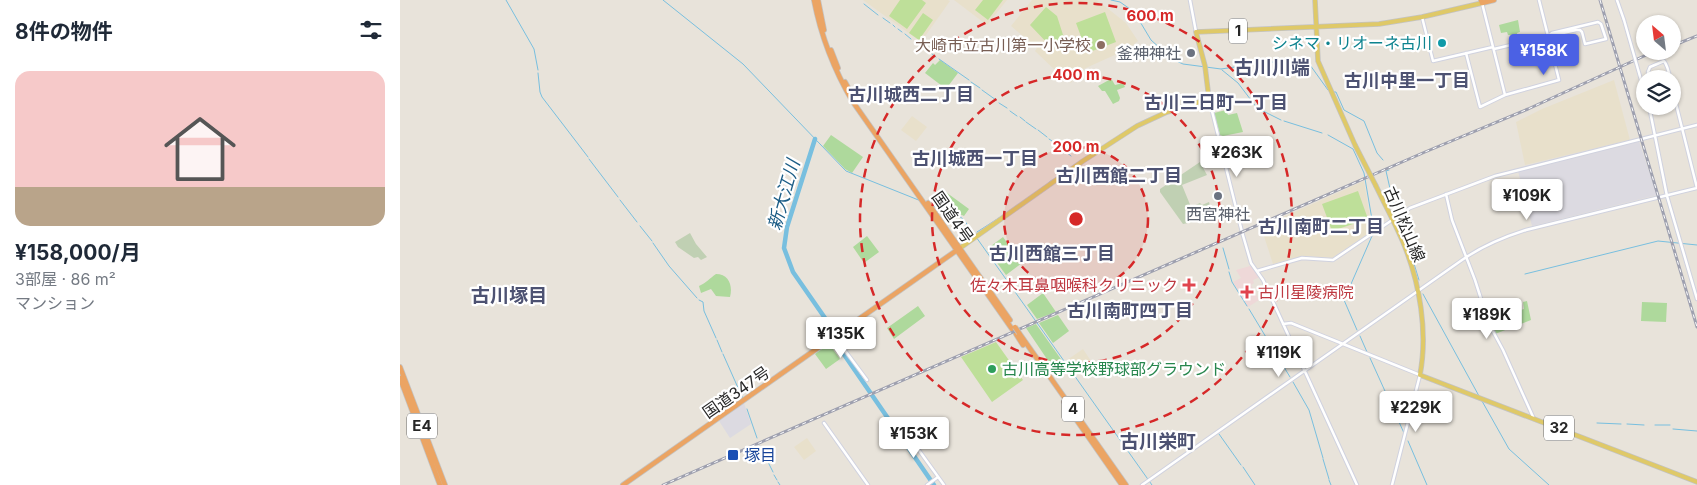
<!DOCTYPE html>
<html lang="ja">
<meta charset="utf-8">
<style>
:root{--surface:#fff;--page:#f2f2f3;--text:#1f2937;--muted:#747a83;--line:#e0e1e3;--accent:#4b61e4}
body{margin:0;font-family:Inter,"Noto Sans JP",sans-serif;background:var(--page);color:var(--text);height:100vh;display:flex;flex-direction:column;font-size:19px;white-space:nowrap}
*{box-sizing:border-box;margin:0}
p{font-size:16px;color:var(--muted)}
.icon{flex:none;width:28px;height:28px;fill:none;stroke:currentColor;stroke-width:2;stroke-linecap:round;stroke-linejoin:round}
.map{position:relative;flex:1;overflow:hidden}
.sheet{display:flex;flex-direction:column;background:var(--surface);width:400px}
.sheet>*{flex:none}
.needle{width:32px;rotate:332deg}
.fabs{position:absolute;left:1236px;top:15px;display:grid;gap:10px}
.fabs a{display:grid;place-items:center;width:45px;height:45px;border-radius:50%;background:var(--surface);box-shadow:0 1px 4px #0004;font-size:25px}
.price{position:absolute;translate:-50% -42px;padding:0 11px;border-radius:5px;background:#fff;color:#222;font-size:16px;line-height:32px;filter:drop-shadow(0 1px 2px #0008)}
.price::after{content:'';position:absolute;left:50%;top:30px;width:15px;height:11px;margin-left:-8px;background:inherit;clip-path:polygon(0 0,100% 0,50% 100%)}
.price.on{background:var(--accent);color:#fff}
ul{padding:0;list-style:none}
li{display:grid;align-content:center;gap:10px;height:265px;padding:0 15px}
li+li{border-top:1px solid var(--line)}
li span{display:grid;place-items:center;height:155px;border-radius:15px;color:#555}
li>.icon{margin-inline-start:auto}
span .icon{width:90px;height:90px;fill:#fffc;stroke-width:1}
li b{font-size:21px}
h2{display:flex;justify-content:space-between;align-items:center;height:60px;padding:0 15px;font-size:21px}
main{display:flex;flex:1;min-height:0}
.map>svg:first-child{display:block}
.industrial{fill:#dcdae1}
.education{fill:#e8e0cb}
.medical{fill:#eed8d8}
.green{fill:#aed99c}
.cemetery{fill:#c0d0b3}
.pitch{fill:#bedf99}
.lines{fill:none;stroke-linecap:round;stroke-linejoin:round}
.stream{stroke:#78bfdf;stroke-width:1}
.river{stroke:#78bfdf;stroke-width:4.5}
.minor-casing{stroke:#d0d2df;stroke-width:4.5}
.major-casing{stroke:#c3c3c3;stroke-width:5.5}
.highway-casing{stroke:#c3c3c3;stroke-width:6}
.minor{stroke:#fff;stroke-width:2.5}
.major{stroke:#dfc968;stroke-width:4}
.highway{stroke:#eba463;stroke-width:4.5}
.rail-casing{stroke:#9ea0af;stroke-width:3}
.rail{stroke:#fff;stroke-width:1;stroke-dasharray:4;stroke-linecap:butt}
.minor-bridge-casing{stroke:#d0d2df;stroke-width:4.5;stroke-linecap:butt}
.major-bridge-casing{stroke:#c3c3c3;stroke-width:5.5;stroke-linecap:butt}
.highway-bridge-casing{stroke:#c3c3c3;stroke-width:6;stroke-linecap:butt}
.minor-bridge{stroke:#fff;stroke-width:2.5}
.major-bridge{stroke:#dfc968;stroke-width:4}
.highway-bridge{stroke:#eba463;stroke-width:4.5}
.ring{fill:none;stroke:#d62828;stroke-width:2.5;stroke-dasharray:9 6}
.culture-dot{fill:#0f9aa8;stroke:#fff;stroke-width:2}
.education-dot{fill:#8d6e63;stroke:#fff;stroke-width:2}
.worship-dot{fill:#6b7280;stroke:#fff;stroke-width:2}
.health-dot{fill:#e0444e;stroke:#fff;stroke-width:2}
.leisure-dot{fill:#2e9e5b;stroke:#fff;stroke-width:2}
.transit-dot{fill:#1a4fb4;stroke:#fff;stroke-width:2}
.labels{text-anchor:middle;stroke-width:4.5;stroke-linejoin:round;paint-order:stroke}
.shield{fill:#fff;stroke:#686868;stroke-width:1}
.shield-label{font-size:15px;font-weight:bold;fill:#272727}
.culture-label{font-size:16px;fill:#0d838f;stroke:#fff;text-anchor:end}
.education-label{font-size:16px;fill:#785e54;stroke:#fff;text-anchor:end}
.worship-label{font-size:16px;fill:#5b616d;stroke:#fff;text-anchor:end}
.street-label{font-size:16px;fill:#272727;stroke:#fff}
.health-label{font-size:16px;fill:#be3a42;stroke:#fff;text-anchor:end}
.leisure-label{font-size:16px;fill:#27864d;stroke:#fff;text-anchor:start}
.transit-label{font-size:16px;fill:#164399;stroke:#fff;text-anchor:start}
.neighbourhood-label{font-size:18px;font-weight:bold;fill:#4d5272;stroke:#fff}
.water-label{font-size:18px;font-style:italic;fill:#1c5d86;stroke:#fff}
.quarter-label{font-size:19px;font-weight:bold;fill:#4d5272;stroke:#fff}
.centre{fill:#d62828;stroke:#fff;stroke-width:2.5}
.ring-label{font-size:15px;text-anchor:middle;font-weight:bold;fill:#d62828;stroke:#fff;stroke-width:4.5;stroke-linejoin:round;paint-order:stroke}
</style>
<main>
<section class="sheet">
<h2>8件の物件<svg class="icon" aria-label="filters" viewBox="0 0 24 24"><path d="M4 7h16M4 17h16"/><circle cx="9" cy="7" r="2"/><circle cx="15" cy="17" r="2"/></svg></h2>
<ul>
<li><span style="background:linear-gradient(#f6c9c9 75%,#b9a48a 0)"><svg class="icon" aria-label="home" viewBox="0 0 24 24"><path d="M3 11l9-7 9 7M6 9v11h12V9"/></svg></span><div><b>¥158,000/月</b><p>3部屋 · 86 m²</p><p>マンション</p></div></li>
</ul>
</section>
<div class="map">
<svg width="1297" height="485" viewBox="0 0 1297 485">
<rect width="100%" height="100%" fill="#e8e3da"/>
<!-- industrial -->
<path class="industrial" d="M1239,141l18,54 -125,31 -14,-55z
M344,403l7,21 -21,14 -11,-17z"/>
<!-- education -->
<path class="education" d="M463,0h85l2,1 -29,41z
M554,0h53l-20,25z
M632,0h65l29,23 12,18 -10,8 -51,23 -6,11 -14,-11 -22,-21 2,-3 -26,-22z
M1214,80l16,60 -105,25 -9,-43 26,-13z
M512,116l15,11 -11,14 -15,-11z
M964,181l8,50 -40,27 -27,-2 -32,8 -12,-37z
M683,349l10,15 -15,11 -11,-15z
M407,438l9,13 -12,9 -10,-13z"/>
<!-- medical -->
<path class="medical" d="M850,266l3,1 7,10 -7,3 1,3 -3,2 8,15 -11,7 -15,-25 8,-4 -5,-8z"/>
<!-- green -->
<path class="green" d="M1118,20l2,12 -3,1 2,8 -5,1 -2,-7h-4l-1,-3 -6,1 -2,-8z
M540,60l18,13 -12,16 -21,-16 8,-10 2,2z
M709,80h3l3,5 8,-2 2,4 -8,3 3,8 -1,3 -6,3 -8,-13h-3l-4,-5z
M826,110l2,5 9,-2 6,19 -20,4 -3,-1 -6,-22z
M431,135l32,22 -11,16 -7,-4 -22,-23z
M543,190l26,19 -5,7 -29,-14z
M467,236l12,16 -15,11 -11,-16z
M603,237l19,26 -16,12 -19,-26z
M316,274c13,0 17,12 14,23l-14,-1 -5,-7 -10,4 -2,-7c7,-3 11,-8 17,-12z
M643,293l13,19 -19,7 -10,-14z
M1127,301l4,19 -36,14 -7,-14 36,-11 -1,-7z
M1242,302l25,1 -1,19 -25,-1z
M518,306l7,10 -31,23 -7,-11z
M658,315l11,16 -16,12 -14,-20z
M636,324l27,38 -10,6 -27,-40z
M429,344l11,15 -14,10 -11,-15z"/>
<!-- cemetery -->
<path class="cemetery" d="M800,162l7,13 -25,10 9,22 9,-4 2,2 7,-3 4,16 -30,6 -23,-32v-3z
M290,233l6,11 11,13 -6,3 -3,-3 -4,1 -16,-11 -3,-5z"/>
<!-- pitch -->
<path class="pitch" d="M500,0h22l4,3 -19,26 -18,-13z
M583,0h20l-15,20 -13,-10z
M646,7l11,9 7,22 -14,8 -20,-21z
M705,12l11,30 -29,11 -11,-30z
M523,13l10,7 -14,20 -10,-7z
M958,191l10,28 -36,12 -10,-27z
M596,342l27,38 -31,22 -31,-45z"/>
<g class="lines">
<!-- stream -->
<path class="stream" d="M106,0l28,49 4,21
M263,0l80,64 103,107 75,30
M711,0l9,2 10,7 6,6 15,25 21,19 11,5 38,5 48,-7 37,1 4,2 18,25
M464,4l14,11
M483,18l7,5
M493,25l2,2
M498,29l4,3
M505,34l6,5
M526,49l3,3
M532,54l4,3
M539,59l30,21
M822,70l16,13 19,25 24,12
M138,73l2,19 2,5 46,60
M571,82l9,6
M582,90l14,10
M934,92h2l8,18 20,11 13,32 6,7
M599,103l8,5
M610,111l7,5
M620,117l5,4
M884,121l38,12
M626,122l10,7
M638,130l9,7
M928,135l25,14 11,24 10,58
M649,139l3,2
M655,143l8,7
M665,151l6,5
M189,159l29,38
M989,170l-3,1 10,44
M654,179l8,-5
M646,185l6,-5
M220,200l17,22
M531,205l27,10 6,5 188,265
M997,219l2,8 12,27 8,26
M240,226l12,15
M577,232l25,-16
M253,243l16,23 28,32
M823,248l6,21
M829,272l3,10 15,24
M1125,274l133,-33 39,4
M1023,294l56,102
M299,300l4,2 1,9 12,27
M849,309l41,68
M957,330l-13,-30 28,-64
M960,336l7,16
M317,340l5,12
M323,354l20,45
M970,358l34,75
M893,382l16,28 14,48
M1082,401l27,48 40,36
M347,409l10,29
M1197,423l24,1
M1227,424l17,1
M1255,425h15
M1273,429l24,2
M819,434l22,31
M1008,441l19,44
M360,446l13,26
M923,459l6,20
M843,467l12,18
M374,475l3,5
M929,480l2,5
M378,482l2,3"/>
<!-- river -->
<path class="river" d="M415,139l-28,88 -3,21 9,24 41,59v4
M434,340l100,145"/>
<defs>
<path id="minor" d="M790,0l6,32
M1217,0l7,20
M1082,3l23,92
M1022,17l11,44 60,-14
M1094,49l82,-19h4l2,2 3,12 21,-5 -5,-15 -3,-2 -46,11 -4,3
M1066,53l14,54 25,-12 54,-15 -20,-80
M1269,73l-17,4h-2l-2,-5 2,-5 14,-6c4,5 5,12 6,18
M1272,88l25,100
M809,99l33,133 9,31 12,17 94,205
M1249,106l18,90 30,103
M1046,194l6,26 23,60 14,44 14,26 31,69
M857,271l45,-13 31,2 77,-52 85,-32 202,-51
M883,324l8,-1 129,52 -28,110
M435,337l32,43
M424,423l44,62
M505,431l39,54
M527,485l11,-8
M742,485l320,-225c20,-14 42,-23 64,-30l171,-42"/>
<path id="major" d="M915,0l3,61 37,84
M976,186c9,19 19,37 27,56 17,41 25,90 17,133l277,107
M560,248l123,-87 54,-35 30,-14 42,-13 -4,-33 -9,-34 183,-8 43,-7 60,-14"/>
<path id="highway" d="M414,0c7,36 20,70 39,102l159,227
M418,0l6,30
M1081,0l1,3 12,-3
M431,50l7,18
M445,82l8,15
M528,203l82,117
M619,333l107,152
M616,334l7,11
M0,367l45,118
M0,378l40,107
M664,402l58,83
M223,485l337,-237"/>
</defs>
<!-- minor casing -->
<use href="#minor" class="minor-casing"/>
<!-- major casing -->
<use href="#major" class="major-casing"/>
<!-- highway casing -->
<use href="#highway" class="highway-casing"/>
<!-- minor -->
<use href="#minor" class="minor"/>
<!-- major -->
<use href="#major" class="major"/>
<!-- highway -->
<use href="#highway" class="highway"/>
<defs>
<path id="rail" d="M1200,0l97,327
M1272,46l25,-10
M263,485l762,-333 103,-43 127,-58"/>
</defs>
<!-- rail casing -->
<use href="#rail" class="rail-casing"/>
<!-- rail -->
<use href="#rail" class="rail"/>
<defs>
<path id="minor-bridge" d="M1224,20l21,74"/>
<path id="major-bridge" d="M955,145l21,41"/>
<path id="highway-bridge" d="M615,327l4,6"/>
</defs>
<!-- minor-bridge casing -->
<use href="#minor-bridge" class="minor-bridge-casing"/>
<!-- major-bridge casing -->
<use href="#major-bridge" class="major-bridge-casing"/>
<!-- highway-bridge casing -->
<use href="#highway-bridge" class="highway-bridge-casing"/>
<!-- minor-bridge -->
<use href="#minor-bridge" class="minor-bridge"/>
<!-- major-bridge -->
<use href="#major-bridge" class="major-bridge"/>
<!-- highway-bridge -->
<use href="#highway-bridge" class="highway-bridge"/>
</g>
<!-- distance rings -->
<circle cx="676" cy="219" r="72" fill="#d62828" fill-opacity=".12"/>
<g class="ring">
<circle cx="676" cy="219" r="72"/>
<circle cx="676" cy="219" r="144"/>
<circle cx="676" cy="219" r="216"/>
</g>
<!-- markers -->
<circle class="culture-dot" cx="1042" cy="43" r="5"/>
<circle class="education-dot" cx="701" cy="45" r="5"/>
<g class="worship-dot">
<circle cx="791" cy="53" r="5"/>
<circle cx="818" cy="196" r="5"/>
</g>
<g class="health-dot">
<path d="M786.5 277.5h5v5h5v5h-5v5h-5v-5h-5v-5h5z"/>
<path d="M844.5 284.5h5v5h5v5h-5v5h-5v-5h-5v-5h5z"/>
</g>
<circle class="leisure-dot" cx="592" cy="369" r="5"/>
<rect class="transit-dot" x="327" y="449" width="12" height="12" rx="2.5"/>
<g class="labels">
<!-- shield labels -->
<g class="shield">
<rect x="829" y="18.5" width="18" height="25" rx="4"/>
<rect x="662" y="396.5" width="22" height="25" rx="4"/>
<rect x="7" y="413.5" width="30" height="25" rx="4"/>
<rect x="1144" y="415.5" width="30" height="25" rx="4"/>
</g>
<g class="shield-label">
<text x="838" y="36">1</text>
<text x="673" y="414">4</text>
<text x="22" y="431">E4</text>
<text x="1159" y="433">32</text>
</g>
<!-- culture labels -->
<g class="culture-label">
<text x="1032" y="49">シネマ・リオーネ古川</text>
</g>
<!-- education labels -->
<g class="education-label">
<text x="691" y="51">大崎市立古川第一小学校</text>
</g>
<!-- worship labels -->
<g class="worship-label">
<text x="781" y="59">釜神神社</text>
<text x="818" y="220" text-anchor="middle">西宮神社</text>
</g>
<!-- street labels -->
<g class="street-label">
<text transform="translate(553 217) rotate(55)" y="6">国道4号</text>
<text transform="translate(1005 224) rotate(67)" y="6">古川松山線</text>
<text transform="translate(336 392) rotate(-35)" y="6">国道347号</text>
</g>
<!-- health labels -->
<g class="health-label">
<text x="778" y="291">佐々木耳鼻咽喉科クリニック</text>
<text x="858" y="298" text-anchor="start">古川星陵病院</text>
</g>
<!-- leisure labels -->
<g class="leisure-label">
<text x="602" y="375">古川高等学校野球部グラウンド</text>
</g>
<!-- transit labels -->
<g class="transit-label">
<text x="344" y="461">塚目</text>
</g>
<!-- neighbourhood labels -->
<g class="neighbourhood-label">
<text x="1007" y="87">古川中里一丁目</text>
<text x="511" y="101">古川城西二丁目</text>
<text x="816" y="109">古川三日町一丁目</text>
<text x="575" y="165">古川城西一丁目</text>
<text x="719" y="182">古川西館二丁目</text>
<text x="921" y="233">古川南町二丁目</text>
<text x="652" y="260">古川西館三丁目</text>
<text x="730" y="317">古川南町四丁目</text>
</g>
<!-- water labels -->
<g class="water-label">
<text transform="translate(384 195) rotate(-74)" y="6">新大江川</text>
</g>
<!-- quarter labels -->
<g class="quarter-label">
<text x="872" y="74">古川川端</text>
<text x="109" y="302">古川塚目</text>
<text x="758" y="448">古川栄町</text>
</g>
</g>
<circle cx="676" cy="219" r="8" class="centre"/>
<g class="ring-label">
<text x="750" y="21">600 m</text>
<text x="676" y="80">400 m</text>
<text x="676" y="152">200 m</text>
</g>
</svg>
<div class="fabs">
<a><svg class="needle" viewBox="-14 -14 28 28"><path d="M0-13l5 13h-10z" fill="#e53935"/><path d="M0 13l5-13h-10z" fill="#747a83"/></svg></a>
<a><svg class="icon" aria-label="layers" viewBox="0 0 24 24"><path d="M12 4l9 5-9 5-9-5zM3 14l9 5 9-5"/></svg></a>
</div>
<b class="price on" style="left:1144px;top:76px">¥158K</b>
<b class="price" style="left:837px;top:178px">¥263K</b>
<b class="price" style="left:1127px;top:221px">¥109K</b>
<b class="price" style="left:1087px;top:340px">¥189K</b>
<b class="price" style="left:441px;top:359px">¥135K</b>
<b class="price" style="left:879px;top:378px">¥119K</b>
<b class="price" style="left:1016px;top:433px">¥229K</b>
<b class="price" style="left:514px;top:459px">¥153K</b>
</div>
</main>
